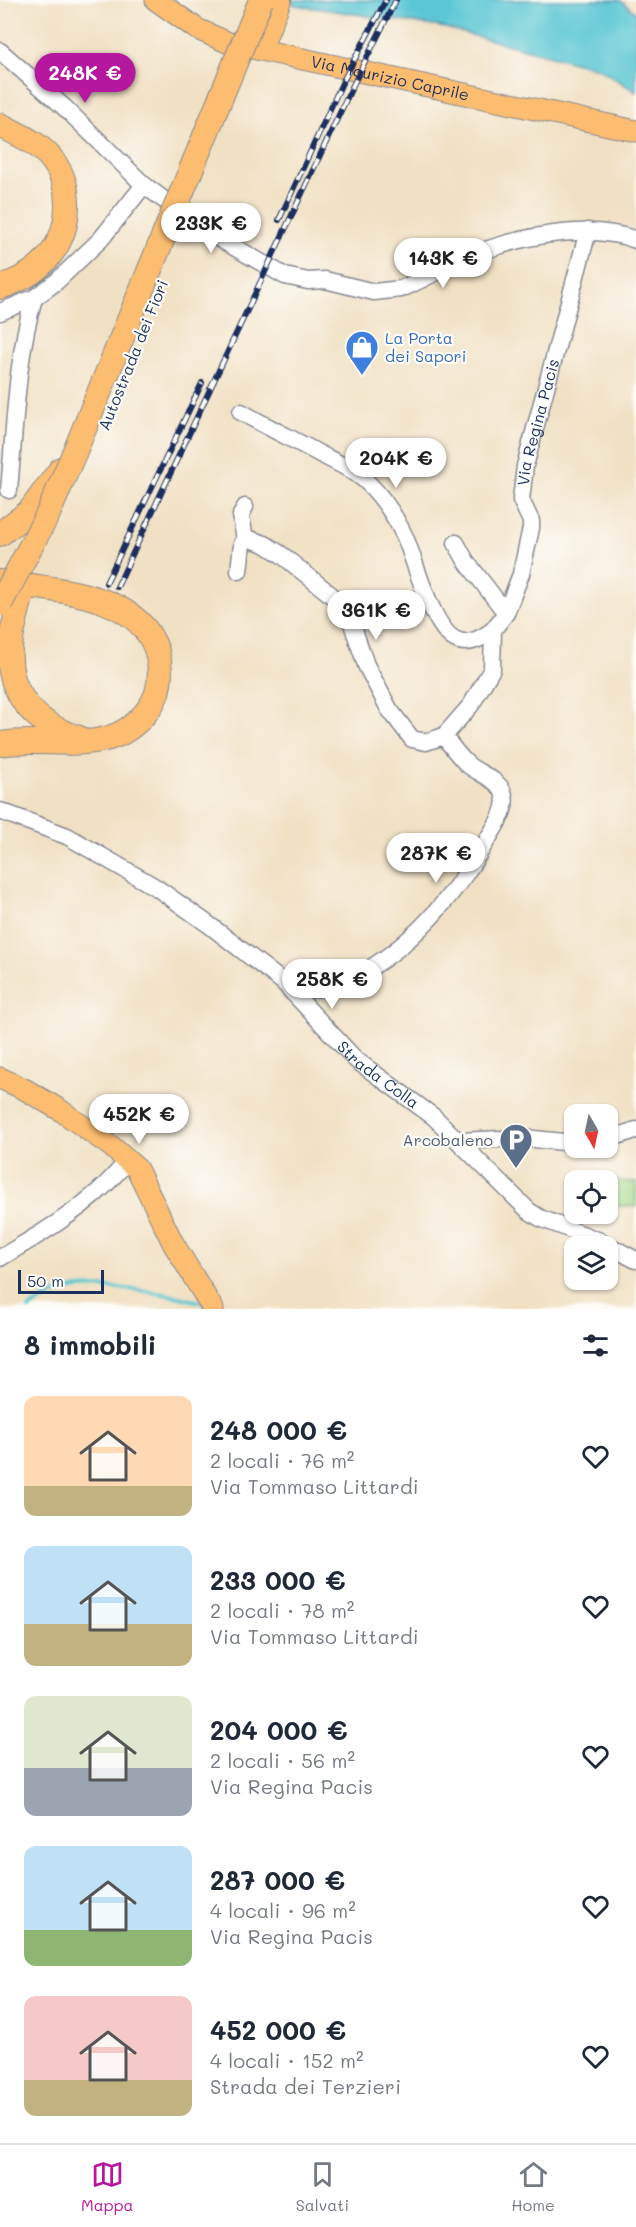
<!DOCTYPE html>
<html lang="it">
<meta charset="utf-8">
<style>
:root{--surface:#fff;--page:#f2f2f3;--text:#1f2937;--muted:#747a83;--line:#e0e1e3;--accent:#b5179e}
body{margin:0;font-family:Mali,sans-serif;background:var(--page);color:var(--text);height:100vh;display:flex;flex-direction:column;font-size:22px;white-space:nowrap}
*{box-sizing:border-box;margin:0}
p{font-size:20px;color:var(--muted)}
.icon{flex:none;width:33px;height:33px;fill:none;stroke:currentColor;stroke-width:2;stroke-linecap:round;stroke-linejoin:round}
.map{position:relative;height:1309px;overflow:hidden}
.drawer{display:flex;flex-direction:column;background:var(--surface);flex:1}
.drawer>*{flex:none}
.needle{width:39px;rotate:171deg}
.tools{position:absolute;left:564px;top:1104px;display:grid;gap:12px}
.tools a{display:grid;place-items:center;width:54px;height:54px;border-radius:12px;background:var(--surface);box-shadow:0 2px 4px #0004;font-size:30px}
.scale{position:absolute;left:18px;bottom:15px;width:86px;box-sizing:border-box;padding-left:6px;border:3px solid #1b2f5e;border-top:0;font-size:16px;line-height:21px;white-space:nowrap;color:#1b2f5e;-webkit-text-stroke:4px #fdfcf7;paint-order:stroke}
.price{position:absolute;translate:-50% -51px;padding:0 14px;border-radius:21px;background:#fff;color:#222;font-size:20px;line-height:39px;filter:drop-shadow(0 2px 3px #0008)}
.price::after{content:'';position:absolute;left:50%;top:36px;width:18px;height:14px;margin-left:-9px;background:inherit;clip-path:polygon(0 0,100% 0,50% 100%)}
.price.current{background:var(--accent);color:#fff}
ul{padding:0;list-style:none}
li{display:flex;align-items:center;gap:18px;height:150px;padding:0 24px}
li span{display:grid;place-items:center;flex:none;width:168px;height:120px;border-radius:12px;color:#555}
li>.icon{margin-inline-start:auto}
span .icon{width:72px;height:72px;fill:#fffc;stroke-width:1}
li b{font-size:26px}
h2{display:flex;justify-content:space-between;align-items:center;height:72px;padding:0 24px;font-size:26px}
.tabs{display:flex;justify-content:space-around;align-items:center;height:84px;border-top:2px solid var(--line);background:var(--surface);font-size:16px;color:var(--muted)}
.tabs a{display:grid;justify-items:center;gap:3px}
.tabs .current{color:var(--accent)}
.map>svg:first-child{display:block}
.green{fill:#a2d686;stroke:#5e8272;stroke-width:1.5}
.water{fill:#5bc7d4;stroke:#3b7b99;stroke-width:1.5}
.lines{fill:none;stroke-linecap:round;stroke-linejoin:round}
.stream{stroke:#5bc7d4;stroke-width:4}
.minor-casing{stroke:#868891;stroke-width:19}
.major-casing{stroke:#868891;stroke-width:23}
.highway-casing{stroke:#868891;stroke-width:26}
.minor{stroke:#fff;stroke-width:16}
.major{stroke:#fcbd6f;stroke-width:21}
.highway{stroke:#fcbd6f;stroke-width:24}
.rail-casing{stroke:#1b2f5e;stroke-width:6}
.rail{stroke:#fdfcf7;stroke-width:4;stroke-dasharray:11;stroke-linecap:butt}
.highway-bridge-casing{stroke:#868891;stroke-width:26;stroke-linecap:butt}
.highway-bridge{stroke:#fcbd6f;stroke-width:24}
.labels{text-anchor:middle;stroke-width:4.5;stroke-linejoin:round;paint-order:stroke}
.street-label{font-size:16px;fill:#1b2f5e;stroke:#fdfcf7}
.shop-label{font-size:16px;fill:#366cbe;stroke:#fdfcf7;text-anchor:start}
.service-label{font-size:16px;fill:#4e5e75;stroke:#fdfcf7;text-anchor:end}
</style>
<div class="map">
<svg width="636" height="1309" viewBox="0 0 636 1309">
<rect width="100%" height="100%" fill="#fdfcf7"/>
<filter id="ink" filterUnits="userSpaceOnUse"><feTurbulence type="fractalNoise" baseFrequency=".0167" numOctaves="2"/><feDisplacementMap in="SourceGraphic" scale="12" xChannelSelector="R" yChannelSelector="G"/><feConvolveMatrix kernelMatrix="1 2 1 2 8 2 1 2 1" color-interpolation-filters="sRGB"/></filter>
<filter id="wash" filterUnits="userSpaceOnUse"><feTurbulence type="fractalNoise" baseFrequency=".008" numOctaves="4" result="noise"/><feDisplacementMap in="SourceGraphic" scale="24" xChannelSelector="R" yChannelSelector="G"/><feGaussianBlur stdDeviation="1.35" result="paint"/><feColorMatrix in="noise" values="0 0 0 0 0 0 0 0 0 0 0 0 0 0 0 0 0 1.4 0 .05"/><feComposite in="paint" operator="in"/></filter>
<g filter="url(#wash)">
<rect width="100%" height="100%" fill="#f1e1c4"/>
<!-- green -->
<path class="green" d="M613,1181l23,1v25l-25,-2z"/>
<!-- water -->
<path class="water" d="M287,0h333l16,13v79l-36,-23 -159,-42 -146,-22z"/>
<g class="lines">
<!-- stream -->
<path class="stream" d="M29,1309c11,-8 25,-16 38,-19 34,-8 99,3 133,12"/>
</g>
</g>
<g filter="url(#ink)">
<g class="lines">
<defs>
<g id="minor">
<path d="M0,51l65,57 79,77 62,46 79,45 23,5 17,-1 49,12 27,-3c31,-14 62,-32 94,-42 41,-13 99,-23 141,-7"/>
<path d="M0,312l34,-14 22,-16 45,-43 43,-54"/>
<path d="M241,412c25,14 51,27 77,41 17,9 37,17 51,31 15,15 27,34 36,53 10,23 28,97 54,104 12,4 24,-4 34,-11"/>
<path d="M9,490c6,-64 7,-130 25,-192"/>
<path d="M245,507l-4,8 4,25"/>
<path id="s1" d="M456,543l10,18 40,52 15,-39 10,-46v-7l-10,-21 4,-34 63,-235"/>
<path d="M239,571l3,-27 3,-4 5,-1 15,5 17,11 48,39 11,10 9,14 16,47 23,44 23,30 14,3 18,-6 27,-31 21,-36 1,-39 13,-17"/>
<path id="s2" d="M0,811l67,25 90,52 51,36 75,58 73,78 78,57 95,94 11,7 60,23 36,19"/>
<path d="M292,992c18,-3 38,-4 54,-11 61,-28 106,-82 140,-139 8,-14 24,-34 17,-50 -5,-13 -26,-19 -36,-28 -8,-8 -16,-18 -23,-28"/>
<path d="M608,1139l28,-9"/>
<path d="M458,1141l66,-3 50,5"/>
<path d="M0,1258c35,-21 72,-42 102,-70 9,-8 17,-18 26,-27"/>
</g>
<g id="major">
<path id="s3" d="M156,0l41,29 32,14 407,88"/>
<path d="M0,1078l26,12 34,20 52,37 25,22 36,74 40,66"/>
</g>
<path id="highway" d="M263,40l16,-40
M0,125c19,10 40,18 53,36 9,12 14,28 14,43 0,44 -28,71 -67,83
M0,534l30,-23 31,-42
M0,582c51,8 139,9 157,70 4,14 4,27 0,41 -7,20 -27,39 -48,45 -36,10 -73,0 -109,6
M21,598c-4,14 -8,28 -10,42 -8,50 22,84 68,98"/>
</defs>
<!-- minor casing -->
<use href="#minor" class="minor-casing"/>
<!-- major casing -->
<use href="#major" class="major-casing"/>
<!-- highway casing -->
<use href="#highway" class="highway-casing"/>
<!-- minor -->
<use href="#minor" class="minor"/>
<!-- major -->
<use href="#major" class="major"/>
<!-- highway -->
<use href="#highway" class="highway"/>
<defs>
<path id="rail" d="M279,220l63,-137 44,-83
M106,583l96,-200
M117,587l236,-502 43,-85"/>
</defs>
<!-- rail casing -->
<use href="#rail" class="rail-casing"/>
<!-- rail -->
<use href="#rail" class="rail"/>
<defs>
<path id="highway-bridge" d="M0,604l48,-90 27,-63 186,-451"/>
</defs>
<!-- highway-bridge casing -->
<use href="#highway-bridge" class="highway-bridge-casing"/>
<!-- highway-bridge -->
<use href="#highway-bridge" class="highway-bridge"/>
</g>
</g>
<!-- icons -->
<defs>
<symbol id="shop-pin" viewBox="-11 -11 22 30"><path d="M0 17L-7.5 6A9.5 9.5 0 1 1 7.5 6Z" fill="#3f7fe0" stroke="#fdfcf7"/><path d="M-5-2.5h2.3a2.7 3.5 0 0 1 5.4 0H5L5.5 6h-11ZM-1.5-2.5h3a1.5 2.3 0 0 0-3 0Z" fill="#fff"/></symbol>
<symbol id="parking-pin" viewBox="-11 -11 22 30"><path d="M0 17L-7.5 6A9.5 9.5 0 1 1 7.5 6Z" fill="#5c6f8a" stroke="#fdfcf7"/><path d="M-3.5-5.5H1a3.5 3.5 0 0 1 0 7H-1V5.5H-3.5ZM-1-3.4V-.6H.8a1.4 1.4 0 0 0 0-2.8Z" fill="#fff"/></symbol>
</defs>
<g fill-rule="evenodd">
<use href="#shop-pin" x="343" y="328" width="38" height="52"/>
<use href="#parking-pin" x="497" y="1121" width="38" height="52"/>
</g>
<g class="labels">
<!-- street labels -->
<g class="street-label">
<text dy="6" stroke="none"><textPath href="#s3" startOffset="250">Via Maurizio Caprile</textPath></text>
<text transform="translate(133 355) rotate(-68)" y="6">Autostrada dei Fiori</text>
<text dy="6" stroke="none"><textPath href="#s1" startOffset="285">Via Regina Pacis</textPath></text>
<text dy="6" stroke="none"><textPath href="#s2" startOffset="466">Strada Colla</textPath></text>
</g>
<!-- shop labels -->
<g class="shop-label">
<text x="385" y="344">La Porta<tspan x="385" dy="18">dei Sapori</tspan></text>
</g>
<!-- service labels -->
<g class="service-label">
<text x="493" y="1146">Arcobaleno</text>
</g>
</g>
</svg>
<div class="tools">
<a><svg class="needle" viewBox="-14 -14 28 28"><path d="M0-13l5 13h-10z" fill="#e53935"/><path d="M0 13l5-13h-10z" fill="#747a83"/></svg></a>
<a><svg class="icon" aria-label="locate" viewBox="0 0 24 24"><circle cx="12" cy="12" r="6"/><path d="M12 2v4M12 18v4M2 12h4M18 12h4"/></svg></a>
<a><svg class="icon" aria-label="layers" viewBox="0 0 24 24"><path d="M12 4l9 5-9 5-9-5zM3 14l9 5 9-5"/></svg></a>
</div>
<div class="scale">50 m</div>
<b class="price current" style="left:85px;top:104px">248K €</b>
<b class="price" style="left:211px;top:254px">233K €</b>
<b class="price" style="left:443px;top:289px">143K €</b>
<b class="price" style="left:396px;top:489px">204K €</b>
<b class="price" style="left:376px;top:641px">361K €</b>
<b class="price" style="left:436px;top:884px">287K €</b>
<b class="price" style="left:332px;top:1010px">258K €</b>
<b class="price" style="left:139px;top:1145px">452K €</b>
</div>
<section class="drawer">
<h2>8 immobili<svg class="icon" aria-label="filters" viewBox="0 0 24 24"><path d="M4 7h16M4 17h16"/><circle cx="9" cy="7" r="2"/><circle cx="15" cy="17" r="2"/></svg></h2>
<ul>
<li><span style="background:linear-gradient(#ffd9b3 75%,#c2b280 0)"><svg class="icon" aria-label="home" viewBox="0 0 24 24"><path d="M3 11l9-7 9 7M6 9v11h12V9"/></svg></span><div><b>248 000 €</b><p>2 locali · 76 m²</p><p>Via Tommaso Littardi</p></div><svg class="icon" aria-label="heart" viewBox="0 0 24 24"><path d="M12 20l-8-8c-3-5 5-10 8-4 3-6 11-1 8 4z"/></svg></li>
<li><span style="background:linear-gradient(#bfe0f5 65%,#c2b280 0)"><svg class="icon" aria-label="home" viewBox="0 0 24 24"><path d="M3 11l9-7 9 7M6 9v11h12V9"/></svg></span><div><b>233 000 €</b><p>2 locali · 78 m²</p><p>Via Tommaso Littardi</p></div><svg class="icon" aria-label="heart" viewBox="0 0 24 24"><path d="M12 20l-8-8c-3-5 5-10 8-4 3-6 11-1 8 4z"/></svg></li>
<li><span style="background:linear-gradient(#dfe7d0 60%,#9aa5b1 0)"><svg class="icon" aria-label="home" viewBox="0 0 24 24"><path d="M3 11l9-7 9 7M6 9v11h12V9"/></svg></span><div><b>204 000 €</b><p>2 locali · 56 m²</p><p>Via Regina Pacis</p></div><svg class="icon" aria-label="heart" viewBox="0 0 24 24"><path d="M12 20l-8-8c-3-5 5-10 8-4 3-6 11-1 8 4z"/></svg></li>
<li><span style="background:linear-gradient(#bfe0f5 70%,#8fb573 0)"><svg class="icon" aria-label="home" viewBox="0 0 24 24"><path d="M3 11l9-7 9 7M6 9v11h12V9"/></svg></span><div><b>287 000 €</b><p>4 locali · 96 m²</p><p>Via Regina Pacis</p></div><svg class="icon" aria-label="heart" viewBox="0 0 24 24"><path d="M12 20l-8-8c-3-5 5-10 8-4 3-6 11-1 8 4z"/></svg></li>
<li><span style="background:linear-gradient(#f6c9c9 70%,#c2b280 0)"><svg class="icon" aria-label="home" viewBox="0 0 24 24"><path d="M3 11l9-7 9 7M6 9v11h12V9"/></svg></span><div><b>452 000 €</b><p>4 locali · 152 m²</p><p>Strada dei Terzieri</p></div><svg class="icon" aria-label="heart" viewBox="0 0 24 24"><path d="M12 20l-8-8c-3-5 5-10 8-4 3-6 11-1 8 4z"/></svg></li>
</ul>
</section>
<nav class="tabs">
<a class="current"><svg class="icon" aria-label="map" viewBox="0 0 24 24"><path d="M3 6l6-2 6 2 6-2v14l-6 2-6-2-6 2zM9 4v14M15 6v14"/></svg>Mappa</a>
<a><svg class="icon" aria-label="saved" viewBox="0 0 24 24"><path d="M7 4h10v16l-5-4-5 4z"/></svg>Salvati</a>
<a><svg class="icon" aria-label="home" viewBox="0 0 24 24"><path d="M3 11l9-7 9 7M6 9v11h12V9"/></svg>Home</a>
</nav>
